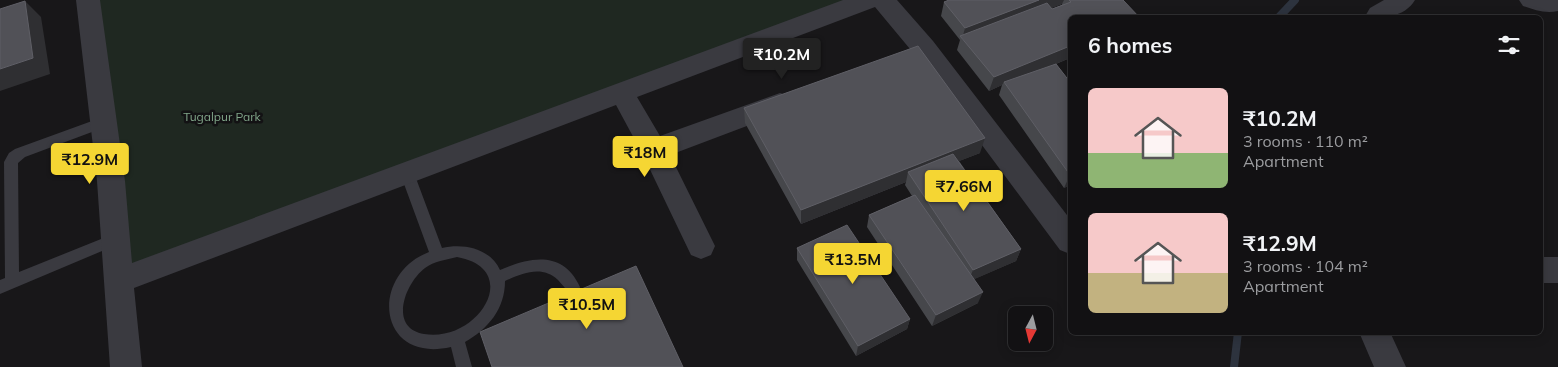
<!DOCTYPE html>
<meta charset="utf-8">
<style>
:root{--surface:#121113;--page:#1f1f21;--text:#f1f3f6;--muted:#9c9da0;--line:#313133;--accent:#f5d633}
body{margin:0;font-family:Mulish,sans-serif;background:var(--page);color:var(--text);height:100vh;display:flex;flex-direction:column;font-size:19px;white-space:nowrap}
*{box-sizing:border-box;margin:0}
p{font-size:16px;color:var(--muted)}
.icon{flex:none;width:28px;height:28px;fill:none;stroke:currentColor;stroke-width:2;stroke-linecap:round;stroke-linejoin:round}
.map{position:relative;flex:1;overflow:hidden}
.drawer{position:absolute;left:1068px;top:15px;width:475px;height:320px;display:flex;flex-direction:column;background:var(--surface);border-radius:8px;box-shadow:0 2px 12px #0003,0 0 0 1px var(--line)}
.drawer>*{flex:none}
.needle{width:32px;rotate:187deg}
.tools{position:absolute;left:1008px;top:306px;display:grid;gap:10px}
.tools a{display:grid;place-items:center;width:45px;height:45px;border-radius:8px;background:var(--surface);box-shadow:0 2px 12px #0003,0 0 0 1px var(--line);font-size:25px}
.price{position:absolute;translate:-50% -42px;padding:0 11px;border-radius:5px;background:var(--accent);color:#111;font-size:16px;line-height:32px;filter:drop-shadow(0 1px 2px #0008)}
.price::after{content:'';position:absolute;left:50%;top:30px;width:15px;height:11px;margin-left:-8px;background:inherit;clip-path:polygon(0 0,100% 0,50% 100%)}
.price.on{background:#222;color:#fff}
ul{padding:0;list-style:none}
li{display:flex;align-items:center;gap:15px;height:125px;padding:0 20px}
li span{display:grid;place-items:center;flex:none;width:140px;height:100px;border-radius:8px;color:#555}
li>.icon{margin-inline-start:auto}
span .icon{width:60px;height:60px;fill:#fffc;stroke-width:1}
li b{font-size:21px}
h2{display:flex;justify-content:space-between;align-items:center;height:60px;padding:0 20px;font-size:21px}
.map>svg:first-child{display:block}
.green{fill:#1f2821}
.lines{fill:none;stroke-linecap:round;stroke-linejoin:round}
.stream{stroke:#2d333e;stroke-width:8}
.service{fill:#3a3a40;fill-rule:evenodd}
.minor{fill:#3a3a40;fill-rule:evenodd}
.wall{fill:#46474b;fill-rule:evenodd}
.shaded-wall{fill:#2f2f32}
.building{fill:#515157;stroke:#5f5f66}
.labels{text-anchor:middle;stroke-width:5;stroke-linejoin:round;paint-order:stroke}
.park-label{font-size:12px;fill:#80a589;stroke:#131214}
</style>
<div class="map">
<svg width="1558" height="367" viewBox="0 0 1558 367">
<rect width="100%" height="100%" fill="#181719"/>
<!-- green -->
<path class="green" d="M88,0h780l-749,281z"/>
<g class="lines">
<!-- stream -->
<path class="stream" d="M1278,18l17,-18
M1234,367l4,-35"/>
<!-- service -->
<path class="service" d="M103,117l5,1 2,4 -2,4 -83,31 -7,6 1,109 97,-39 5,2 2,4 -2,4 -121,51v-14l5,-2 -1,-116 5,-9 6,-4z
M407,167l5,2 2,4 28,75c21,-5 48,0 58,22 30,-13 63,-20 80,17l-2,5 -5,2c-7,-3 -10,-9 -15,-14 -16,-15 -35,-7 -53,1 0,28 -17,48 -40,61l7,25h-16l-5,-20c-74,17 -82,-72 -22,-95l-29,-79 2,-4zM457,257c67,12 21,86 -33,77 -36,-6 -19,-51 1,-66 9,-7 21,-8 32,-11z"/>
<!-- minor -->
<path class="minor" d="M76,0h24l25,181 7,82 711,-263h54l36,41 137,178v35l-10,-4 -145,-195 -40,-48 -238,90 23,39 120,-43 9,3 4,7 -4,7 -119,45 45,91 -4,9 -10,4 -10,-4 -48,-100 -27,-50 -482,183 8,79h-32l-13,-186z
M1384,0h31c-11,18 -32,18 -51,18l6,-10z
M1519,0h39v11c-12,3 -24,-1 -35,-5z
M1540,257h18v26h-18z
M1359,332h31l16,35h-32z"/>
</g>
<!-- wall -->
<path class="wall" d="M949,0h174l-53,18v40l-14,6 14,18v103l-6,3 -65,-93 3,-10 -13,6 -32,-41 3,-10 -19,-24 3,-14zM1062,4v1l-10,4 -1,-1z
M744,108l236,45 -21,8 62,88 -5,12 -42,18 4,24 -46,23 -65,-99 2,-12 43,-19 -7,-11 1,-3 -105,42 -56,-101z
M797,248l113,71 -3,10 -51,27 -59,-96z"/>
<!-- shaded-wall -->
<path class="shaded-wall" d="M1039,0h25l-2,4 -98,37 -2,-2 3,-11z
M25,1l16,16 9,57 -50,17v-22z
M1070,43v15l-64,26 -2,-2 -2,3 -13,6 5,-14z
M985,138l-5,15 -67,26 -5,-7 -2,10 -105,42v-14z
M1070,175v10l-6,3z
M1021,249l-5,12 -48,21 5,-12z
M983,292l-5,11 -46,23 4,-11z
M910,319l-3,10 -51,27 2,-10z"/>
<!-- building -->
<path class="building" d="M949,0h90l-74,28 -21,-26z
M1069,0h54l17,18h-70v28l-76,31 -34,-41 87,-33 5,6 19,-7z
M25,1l8,57 -33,11v-60z
M918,46l67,92 -184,72 -57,-102z
M1056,64l14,18v93l-66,-93z
M953,154l68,95 -48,21 -65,-98z
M915,195l68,97 -47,23 -67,-100z
M847,225l63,94 -52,27 -61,-98z
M636,266l47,101h-191l-12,-35z"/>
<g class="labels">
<!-- park labels -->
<g class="park-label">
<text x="222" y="121">Tugalpur Park</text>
</g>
</g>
</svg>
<div class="tools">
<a><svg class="needle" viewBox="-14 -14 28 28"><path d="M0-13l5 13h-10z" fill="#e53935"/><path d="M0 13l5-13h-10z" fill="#9c9da0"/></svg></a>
</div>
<b class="price on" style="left:782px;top:80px">₹10.2M</b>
<b class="price" style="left:645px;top:178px">₹18M</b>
<b class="price" style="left:90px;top:185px">₹12.9M</b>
<b class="price" style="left:964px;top:212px">₹7.66M</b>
<b class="price" style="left:853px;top:285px">₹13.5M</b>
<b class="price" style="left:587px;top:330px">₹10.5M</b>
<section class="drawer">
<h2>6 homes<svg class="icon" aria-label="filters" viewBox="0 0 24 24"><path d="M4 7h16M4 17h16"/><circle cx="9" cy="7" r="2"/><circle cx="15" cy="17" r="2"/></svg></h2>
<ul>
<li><span style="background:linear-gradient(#f6c9c9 65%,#8fb573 0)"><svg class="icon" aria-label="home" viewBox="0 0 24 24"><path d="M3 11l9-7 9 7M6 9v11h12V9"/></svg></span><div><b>₹10.2M</b><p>3 rooms · 110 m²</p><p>Apartment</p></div></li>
<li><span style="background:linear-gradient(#f6c9c9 60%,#c2b280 0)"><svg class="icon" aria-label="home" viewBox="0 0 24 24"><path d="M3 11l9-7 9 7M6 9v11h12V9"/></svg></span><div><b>₹12.9M</b><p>3 rooms · 104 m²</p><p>Apartment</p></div></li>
</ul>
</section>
</div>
